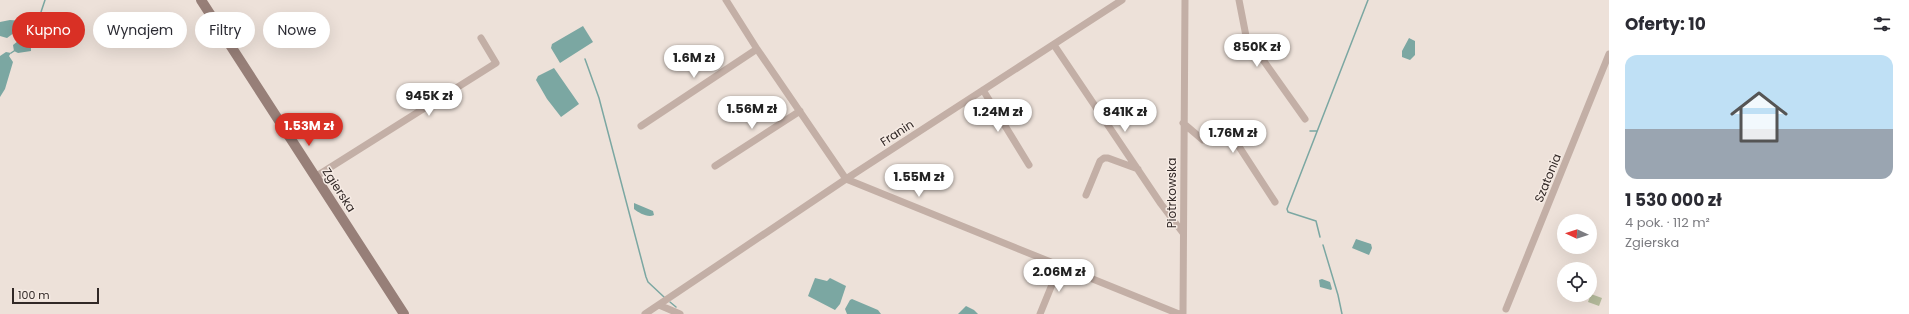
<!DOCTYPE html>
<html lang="pl">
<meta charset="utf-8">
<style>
:root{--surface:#fff;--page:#f2f2f3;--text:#2b2b33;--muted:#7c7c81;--line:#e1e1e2;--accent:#d93025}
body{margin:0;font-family:Poppins,sans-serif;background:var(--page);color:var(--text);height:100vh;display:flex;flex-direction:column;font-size:15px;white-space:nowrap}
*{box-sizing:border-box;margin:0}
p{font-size:13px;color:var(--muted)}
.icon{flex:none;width:22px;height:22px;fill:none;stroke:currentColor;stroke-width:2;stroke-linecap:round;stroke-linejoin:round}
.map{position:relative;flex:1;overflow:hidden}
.sheet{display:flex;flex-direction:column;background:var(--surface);width:300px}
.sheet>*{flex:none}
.top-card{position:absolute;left:12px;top:12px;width:380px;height:36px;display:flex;gap:8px}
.needle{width:26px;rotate:273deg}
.buttons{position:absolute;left:1557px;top:214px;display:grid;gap:8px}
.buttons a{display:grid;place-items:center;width:40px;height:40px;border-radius:50%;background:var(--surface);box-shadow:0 4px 16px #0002;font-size:20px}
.scale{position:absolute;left:12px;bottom:10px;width:87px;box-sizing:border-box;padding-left:4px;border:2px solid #312826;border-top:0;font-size:11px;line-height:14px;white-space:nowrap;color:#312826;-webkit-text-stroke:3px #f6ebe4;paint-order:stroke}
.price{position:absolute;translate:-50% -34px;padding:0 9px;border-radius:14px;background:#fff;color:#222;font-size:13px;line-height:26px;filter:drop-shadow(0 1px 2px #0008)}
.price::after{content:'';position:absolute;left:50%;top:24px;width:12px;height:9px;margin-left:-6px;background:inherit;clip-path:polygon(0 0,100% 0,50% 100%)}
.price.selected{background:var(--accent);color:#fff}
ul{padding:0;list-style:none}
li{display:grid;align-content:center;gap:8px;height:212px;padding:0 16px}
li+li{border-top:1px solid var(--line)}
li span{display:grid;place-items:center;height:124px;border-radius:12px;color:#555}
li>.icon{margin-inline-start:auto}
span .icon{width:72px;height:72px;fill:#fffc;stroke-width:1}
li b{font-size:17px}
h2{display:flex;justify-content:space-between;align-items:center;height:48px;padding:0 16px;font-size:17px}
.chip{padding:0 14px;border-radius:18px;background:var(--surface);box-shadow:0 4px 16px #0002;font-size:14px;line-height:36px}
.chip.selected{background:var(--accent);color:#fff}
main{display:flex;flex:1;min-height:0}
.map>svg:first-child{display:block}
.pitch{fill:#b4ba9b}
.water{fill:#7ba7a2}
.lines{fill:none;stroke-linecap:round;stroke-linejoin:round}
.stream{stroke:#7ba7a2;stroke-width:1.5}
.minor{stroke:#c3afa6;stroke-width:7}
.secondary{stroke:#977f78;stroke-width:10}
.labels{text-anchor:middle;stroke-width:3;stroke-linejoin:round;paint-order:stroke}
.street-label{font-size:12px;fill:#312826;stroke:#f6ebe4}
</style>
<main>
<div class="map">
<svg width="1609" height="314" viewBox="0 0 1609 314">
<rect width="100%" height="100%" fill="#ede1d9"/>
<!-- pitch -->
<path class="pitch" d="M1591,294l11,4 -3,8 -11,-4z"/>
<!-- water -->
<path class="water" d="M39,18l4,2 1,12 -5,1 -8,8v10l-13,2 -4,-2 -1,-6 14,-11z
M10,20l12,1v6l-15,11 -7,-2v-14z
M583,26l10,16 -33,21 -9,-15 1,-4z
M1409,38l6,3v14l-5,5 -8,-3v-6z
M6,52l5,1 -2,3 4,6 -8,27 -5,8v-41z
M554,68l25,36 -18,13 -14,-18 -11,-19 2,-4z
M634,203l19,8 1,4c-6,3 -15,-2 -20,-6z
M1356,239l15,5 1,4 -3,7 -17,-7z
M815,278l12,3 3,-3 16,8 -6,18 -5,6 -27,-14z
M1322,279l8,3 2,7 -1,1 -11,-3 -1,-7z
M852,299l26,11 3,4h-34l-2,-5 5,-9z
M966,306l8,4 4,4h-20z"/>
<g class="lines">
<!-- stream -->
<path class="stream" d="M39,18l6,-18
M11,53l3,-2
M585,59l14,39 47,179 2,5 16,15
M1310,131h7
M1320,237l-4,-16 -28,-9 -1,-3 81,-209
M1323,245l15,50 4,19
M670,302l6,5"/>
<!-- minor -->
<path class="minor" d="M726,0l31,49 89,130 333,135
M1239,0l7,36 59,83
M1054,45l107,159 22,29
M983,90l46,75
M1183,123l20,17 27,-1 6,3 39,60
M641,126l116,-77
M715,166l85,-55
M315,177l181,-114 -15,-25
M1086,195l14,-34 4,-3h4l30,11
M659,305l21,9
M1506,309l103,-255
M645,314l201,-135 276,-179
M1040,314l20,-49
M1183,314l2,-314"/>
<!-- secondary -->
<path class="secondary" d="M201,0l203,314"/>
</g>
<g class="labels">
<!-- street labels -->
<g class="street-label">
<text transform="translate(897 133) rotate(-33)" y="4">Franin</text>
<text transform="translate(1548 178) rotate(-68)" y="4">Szatonia</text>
<text transform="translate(339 190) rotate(57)" y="4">Zgierska</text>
<text transform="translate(1172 193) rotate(-90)" y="4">Piotrkowska</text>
</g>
</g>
</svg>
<div class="buttons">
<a><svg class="needle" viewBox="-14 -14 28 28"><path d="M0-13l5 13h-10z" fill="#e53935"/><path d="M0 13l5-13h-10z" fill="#7c7c81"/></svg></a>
<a><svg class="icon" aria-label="locate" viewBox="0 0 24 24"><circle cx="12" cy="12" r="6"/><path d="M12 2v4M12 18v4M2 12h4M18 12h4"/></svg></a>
</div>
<div class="scale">100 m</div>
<b class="price" style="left:1257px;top:68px">850K zł</b>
<b class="price" style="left:694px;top:79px">1.6M zł</b>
<b class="price" style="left:429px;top:117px">945K zł</b>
<b class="price" style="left:752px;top:130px">1.56M zł</b>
<b class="price" style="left:998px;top:133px">1.24M zł</b>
<b class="price" style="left:1125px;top:133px">841K zł</b>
<b class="price selected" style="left:309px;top:147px">1.53M zł</b>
<b class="price" style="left:1233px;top:154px">1.76M zł</b>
<b class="price" style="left:919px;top:198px">1.55M zł</b>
<b class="price" style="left:1059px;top:293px">2.06M zł</b>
<div class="top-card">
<a class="chip selected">Kupno</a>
<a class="chip">Wynajem</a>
<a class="chip">Filtry</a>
<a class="chip">Nowe</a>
</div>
</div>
<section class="sheet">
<h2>Oferty: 10<svg class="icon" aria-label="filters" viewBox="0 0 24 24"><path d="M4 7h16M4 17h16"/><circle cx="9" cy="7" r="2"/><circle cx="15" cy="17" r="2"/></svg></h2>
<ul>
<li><span style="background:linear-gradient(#bfe0f5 60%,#9aa5b1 0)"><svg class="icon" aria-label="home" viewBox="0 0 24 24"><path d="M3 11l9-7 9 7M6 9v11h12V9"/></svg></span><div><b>1 530 000 zł</b><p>4 pok. · 112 m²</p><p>Zgierska</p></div></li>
</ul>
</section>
</main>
